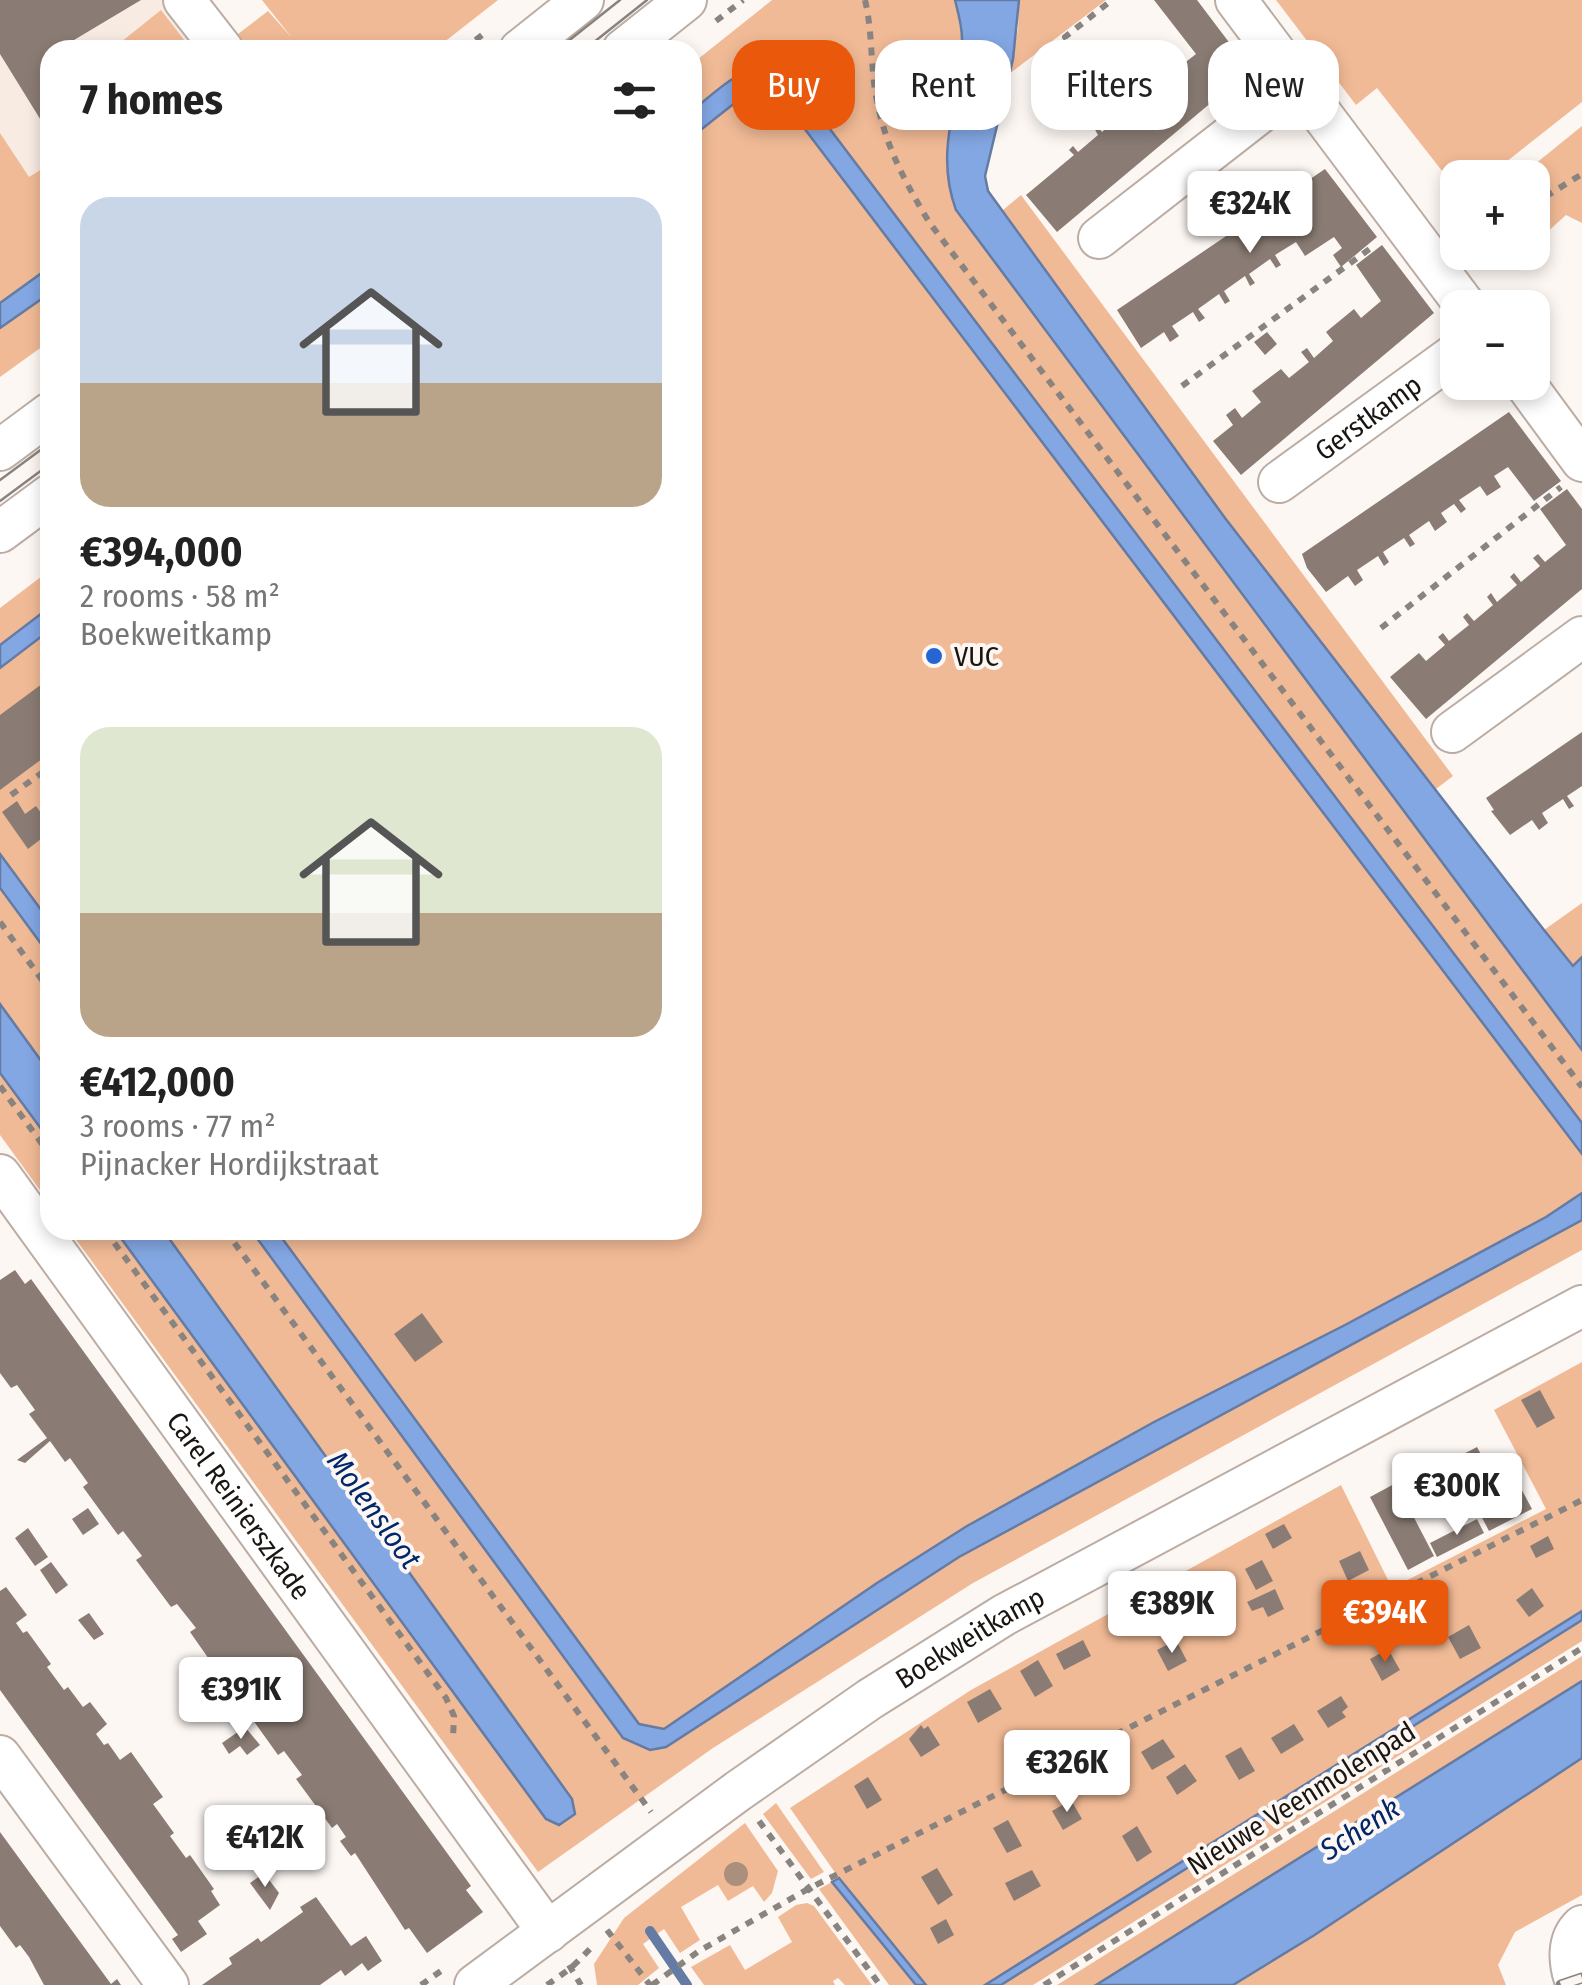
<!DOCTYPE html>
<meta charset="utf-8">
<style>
:root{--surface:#fff;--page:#f6f6f6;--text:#222;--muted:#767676;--accent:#ea580c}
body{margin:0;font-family:"Fira Sans Condensed",sans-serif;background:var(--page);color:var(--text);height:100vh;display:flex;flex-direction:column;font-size:38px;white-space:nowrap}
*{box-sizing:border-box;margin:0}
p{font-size:32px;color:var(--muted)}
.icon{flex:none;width:55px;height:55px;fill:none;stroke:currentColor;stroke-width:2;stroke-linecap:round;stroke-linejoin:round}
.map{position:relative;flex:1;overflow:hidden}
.details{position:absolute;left:40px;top:40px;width:662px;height:1200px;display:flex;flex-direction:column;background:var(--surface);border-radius:30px;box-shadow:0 5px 15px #0003}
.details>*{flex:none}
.hud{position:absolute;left:732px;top:40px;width:698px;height:90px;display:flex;gap:20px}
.buttons{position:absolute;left:1440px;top:160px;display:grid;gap:20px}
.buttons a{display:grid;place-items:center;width:110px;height:110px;border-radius:20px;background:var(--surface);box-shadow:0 5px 15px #0003;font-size:50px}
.price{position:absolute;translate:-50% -85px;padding:0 22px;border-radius:10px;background:#fff;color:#222;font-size:32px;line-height:65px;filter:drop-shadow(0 2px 5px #0008)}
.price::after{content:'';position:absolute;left:50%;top:60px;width:30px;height:22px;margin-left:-15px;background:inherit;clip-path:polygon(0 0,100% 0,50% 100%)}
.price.selected{background:var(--accent);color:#fff}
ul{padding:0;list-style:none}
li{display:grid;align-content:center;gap:20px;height:530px;padding:0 40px}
li span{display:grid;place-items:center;height:310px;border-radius:30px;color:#555}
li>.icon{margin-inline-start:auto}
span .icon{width:180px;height:180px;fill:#fffc;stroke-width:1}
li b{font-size:42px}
h2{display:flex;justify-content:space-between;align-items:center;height:120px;padding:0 40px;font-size:42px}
.pill{padding:0 35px;border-radius:30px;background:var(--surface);box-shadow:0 5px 15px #0003;font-size:35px;line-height:90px}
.pill.selected{background:var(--accent);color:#fff}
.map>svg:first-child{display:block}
.built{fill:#f7ebe2}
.green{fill:#f1ba96}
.water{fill:#83a7e3;stroke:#647ba4;stroke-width:2.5}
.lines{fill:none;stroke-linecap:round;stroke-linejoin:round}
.stream{stroke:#647ba4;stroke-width:10}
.building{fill:#8a7c74}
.minor-casing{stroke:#bcada4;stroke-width:44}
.path{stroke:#898480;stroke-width:6;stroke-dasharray:8 8;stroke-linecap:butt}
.minor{stroke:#fff;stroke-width:40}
.tram{stroke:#88837f;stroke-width:2.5}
.rail-casing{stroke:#88837f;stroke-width:11}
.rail{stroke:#fdf7f3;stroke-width:8;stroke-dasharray:22;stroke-linecap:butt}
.tree{fill:#a98f7c}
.poi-dot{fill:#2566d2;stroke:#fdf7f3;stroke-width:4}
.labels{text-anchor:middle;stroke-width:8;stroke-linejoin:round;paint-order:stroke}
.street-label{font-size:28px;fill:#1a1511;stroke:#fdf7f3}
.poi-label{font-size:28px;fill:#1a1511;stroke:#fdf7f3;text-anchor:start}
.water-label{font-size:30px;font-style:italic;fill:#00276b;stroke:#fdf7f3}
</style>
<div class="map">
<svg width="1582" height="1985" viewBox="0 0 1582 1985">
<rect width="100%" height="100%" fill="#fdf7f3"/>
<!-- built -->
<path class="built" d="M0,0h210l35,43 -9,7h-186v167l-50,37z"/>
<!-- green -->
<path class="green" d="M262,0h236l-64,50h-184l-12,-16 30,-23 24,27z
M772,0h183l7,40 -8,54 3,116 625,840v73l-796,-1052c-38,-16 -65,17 -93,39v-47z
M1019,0h87l-97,74 9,-45z
M1276,0h306v102l-95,75 -29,1 -1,12 -80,-102 -21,17z
M161,10l31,40h-81z
M765,87l14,8 803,1059v39l-36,24 -201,108 -191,97 -490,307 -25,-5 -363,-494h416l1,-1094 58,-45z
M1582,126v97l-16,-8 -33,30 -1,-67 -13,-1z
M0,133l29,44 21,-13v103l-50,36z
M1021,195l432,581 -17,13 -211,-271 -222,-308z
M50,293v48l-50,36v-49z
M50,570v37l-50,38v-37z
M50,630v292l-50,-68v-186z
M0,888l50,68v117l-50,-69z
M1582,903v54l-9,10 -29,-37z
M0,1073l50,68v63l-50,-69z
M1582,1220v30l-609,333 -260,165 -175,124 -469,-642h46l431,589 29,-5 -3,-15 -409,-569h88l372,507 27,13 16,-3 293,-190z
M1582,1362v248l-598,375h-57l-91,-111 -46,-66 181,-118 370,-205 51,103 154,-79 -52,-99z
M1582,1620v21l-549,344h-32z
M1582,1656v25l-486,304h-39z
M1582,1758v137l-67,37 -17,33 8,20h-273l80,-49z
M776,1803l48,69 -13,7 -48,-65z
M745,1823l33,48 -6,22 -8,9 -11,-16 -25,15 -10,-16 -37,22 19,33 -20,13 -16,-24 -21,15 16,24 -21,17h-41l-3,-21 30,-46z
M832,1882l84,103h-27l-70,-96z
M807,1903l7,3 58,79h-27l-7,-7 -5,3 2,4h-131l-13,-18 39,-22 15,25 47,-28 -14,-25 18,-12z"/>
<!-- water -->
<path class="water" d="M955,0h64l-6,59 -28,117 3,15 237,327 319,412 29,36 9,-9v93l-626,-840c-23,-62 6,-112 6,-171 0,-13 -4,-27 -7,-39z
M773,65l13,6 796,1052v31l-803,-1059 -14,-8 -15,4 -57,45v-26c25,-20 46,-43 80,-45z
M50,267v26l-50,35v-25z
M50,607v23l-50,38v-23z
M0,854l50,68v34l-50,-68z
M0,1004l50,69v68l-50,-68z
M1582,1193v27l-623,337 -293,190 -16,3 -27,-12 -372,-508h25l363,494 25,5 213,-146 90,-57 187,-104 191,-97 201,-108z
M115,1230h48l409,569 3,15 -16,11 -13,-6z
M1582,1611v9l-581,365h-16z
M1582,1681v77l-269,178 -80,49h-137z
M839,1878l87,107h-10l-84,-103z"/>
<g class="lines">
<!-- stream -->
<path class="stream" d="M650,1931l37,54"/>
</g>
<!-- building -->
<path class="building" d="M0,0h141l-72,43 4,7h-23v85l-50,-81z
M1154,0h43l53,70 -193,162 -31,-37 48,-40 -5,-5 4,-4 5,6 20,-17 -4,-7 3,-2 5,6 19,-17 -3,-7 3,-2 5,6 19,-17 -5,-5 5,-4 5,6 19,-16 -5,-6 4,-4 5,6 23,-18z
M1325,169l52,68 -36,30 -8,-12 9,-7 -8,-11 -29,19 -9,-14 -21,13 6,10 -5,3 -6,-9 -21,15 6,9 -5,3 -5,-10 -21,15 6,10 -5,3 -6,-10 -21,15 7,9 -6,4 -6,-10 -21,14 7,10 -9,6 -6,-10 -23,16 -24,-38z
M1382,245l52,68 -193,162 -28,-34 20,-16 -7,-10 9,-7 7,10 19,-16 -9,-11 29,-22 8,9 20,-16 -8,-10 6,-4 7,10 19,-17 -7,-9 28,-23 7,9 20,-17 -25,-36z
M1267,332l10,12 -12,11 -11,-13z
M1509,412l52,69 -27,20 -26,-34 -14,9 7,11 -14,9 -7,-10 -21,14 7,9 -5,4 -7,-9 -13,9 6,9 -12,9 -6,-10 -20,14 6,9 -5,3 -6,-9 -21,14 6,10 -5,4 -6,-10 -21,14 6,10 -8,6 -7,-10 -22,16 -19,-24 -5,-14z
M1567,489l15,20v80l-156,130 -36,-42 29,-24 7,8 19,-16 -7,-8 5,-4 6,8 20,-16 -6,-8 4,-4 7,8 19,-16 -6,-8 4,-4 6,9 20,-17 -7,-8 4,-4 7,9 19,-16 -7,-8 5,-4 7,8 21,-17 -26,-36z
M50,678v75l-50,37v-75z
M1582,732v54l-15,10 7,10 -5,3 -6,-10 -21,14 6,10 -9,7 -7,-10 -22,15 -19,-24 3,-1 -8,-12z
M17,801l8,13 11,-8 14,19v7l-22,17 -26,-37z
M15,1270l10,14 6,-5 440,607 -5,4 17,22 -56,41 -18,-25 -4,2 -50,-77 -4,3 -11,-15 6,-4 -9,-13 -5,4 -36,-49 6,-4 -18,-24 -6,4 -35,-49 5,-4 -17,-24 -6,4 -35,-50 6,-4 -19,-24 -6,3 -35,-47 6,-4 -19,-25 -5,4 -35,-48 5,-4 -18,-25 -5,4 -15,-21 -25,22 -8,-3 30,-22 -18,-24 6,-4 -18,-25 -6,3 -11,-15v-93z
M422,1313l21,29 -28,20 -21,-28z
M1540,1390l15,28 -18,10 -16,-28z
M1477,1447l14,26 17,-9 24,45 -43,22 -37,-71z
M1396,1483l38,73 -26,14 -38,-73z
M88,1508l11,16 -16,11 -11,-16z
M1477,1519l7,14 -47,24 -7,-14z
M1284,1524l8,14 -19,11 -8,-15z
M28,1528l20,29 -13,9 -20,-28z
M1548,1536l6,13 -18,9 -6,-12z
M1360,1551l9,19 -21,11 -9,-20z
M1262,1560l11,21 -17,9 -11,-21z
M51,1562l17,23 -12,9 -16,-24z
M6,1587l21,28 -11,8 7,10 4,-2 24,33 -4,3 17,23 4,-3 15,20 7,-5 17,22 -11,10 8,11 4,-2 12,17 11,-8 32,45 -10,7 21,29 -4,3 16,22 4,-3 24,34 -3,2 9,14 -22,16 9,13 -26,18 -9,-13 6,-4 -178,-245v-99z
M1532,1588l12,18 -15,11 -13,-17z
M1275,1589l9,20 -16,8 -5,-10 -11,4 -5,-9z
M89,1613l15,21 -10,6 -16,-20z
M1469,1625l12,23 -21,11 -12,-22z
M1083,1640l8,16 -27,14 -8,-16z
M1176,1640l11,21 -19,10 -11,-21z
M1388,1649l12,21 -18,11 -12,-22z
M1038,1660l15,26 -18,11 -15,-26z
M990,1689l12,20 -24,14 -11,-21z
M1341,1696l7,11 -6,5 4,5 -18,11 -11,-17z
M1294,1724l10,16 -23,14 -10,-16z
M921,1725l3,4 4,-3 12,19 -19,12 -12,-18z
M245,1727l15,18 -13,10 -7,-9 -11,8 -7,-11z
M1163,1739l12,18 -23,13 -11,-18z
M1241,1747l14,24 -16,9 -14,-24z
M1185,1764l12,17 -20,14 -11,-18z
M868,1777l14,23 -15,9 -13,-23z
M1071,1800l11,19 -19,11 -11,-19z
M224,1815l6,9 6,-5 7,10 -8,5 -5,-6 -15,10 -8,-11z
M1008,1820l14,26 -15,7 -14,-25z
M1137,1826l15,26 -15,10 -15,-26z
M0,1832l111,152 6,-5 4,6h-77l-15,-28 -9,-12 -4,3 -16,-22z
M937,1868l16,27 -15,10 -17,-28z
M1032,1870l9,16 -27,15 -9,-18z
M264,1873l15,20 -9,17 -20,-27z
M316,1897l35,49 15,-10 16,25 -14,10 -6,-8 -17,13 -4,-6 -21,15h-118l30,-21 -3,-6 29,-20 3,4 42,-30 -3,-5z
M946,1919l8,16 -16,9 -8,-16z"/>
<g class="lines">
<defs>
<g id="minor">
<path d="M184,0l39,50"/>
<path d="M1236,0l231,308"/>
<path d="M520,50l63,-50"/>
<path d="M623,50l63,-50"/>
<path d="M1099,238l199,-155"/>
<path d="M1524,382l58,79"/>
<path d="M0,450l50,-37"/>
<path id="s1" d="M1279,482l179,-130"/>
<path d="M0,532l50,-37"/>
<path d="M1452,732l130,-95"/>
<path id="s2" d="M0,1175l548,757"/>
<path d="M0,1756l168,229"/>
<path d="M1575,1980c-6,-18 -8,-40 7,-54"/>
<path id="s3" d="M475,1985l263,-194 132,-92 134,-84 578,-309"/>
</g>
</defs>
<!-- minor casing -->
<use href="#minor" class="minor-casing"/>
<!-- path -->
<path class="path" d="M865,0c8,33 5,68 12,101 8,44 29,83 52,121l653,865
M716,21l27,-21
M463,50l23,-18
M1047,116l50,-42 -32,-37 47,-37
M1532,205l50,-31
M1182,386l193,-141
M1381,628l180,-141
M11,795l39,-28
M0,922l50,69
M0,1086l50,69
M105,1230l341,468 8,18 -1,23
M225,1230l426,582
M759,1821l121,164
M607,1930l43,55
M569,1965l12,20
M421,1985l20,-14
M547,1985l24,-17 23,-23
M652,1985l47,-34 109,-62 774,-389
M1044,1985l538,-337"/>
<!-- minor -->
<use href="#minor" class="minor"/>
<!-- tram -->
<path class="tram" d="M557,50l63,-50
M584,50l63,-50
M0,480l50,-37
M0,501l50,-37"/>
<defs>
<path id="rail" d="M1561,1985l21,-7"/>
</defs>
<!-- rail casing -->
<use href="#rail" class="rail-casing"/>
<!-- rail -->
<use href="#rail" class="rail"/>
</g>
<!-- trees -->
<circle class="tree" cx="736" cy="1874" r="12"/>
<!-- markers -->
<circle class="poi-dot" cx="934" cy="656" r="10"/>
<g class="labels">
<!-- street labels -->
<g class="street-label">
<text dy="10" stroke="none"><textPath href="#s1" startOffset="110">Gerstkamp</textPath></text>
<text dy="10" stroke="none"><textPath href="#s2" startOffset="408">Carel Reinierszkade</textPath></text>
<text dy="10" stroke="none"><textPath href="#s3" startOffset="605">Boekweitkamp</textPath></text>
<text transform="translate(1301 1798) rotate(-32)" y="10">Nieuwe Veenmolenpad</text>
</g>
<!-- poi labels -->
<g class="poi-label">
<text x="954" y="666">VUC</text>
</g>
<!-- water labels -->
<g class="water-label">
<text transform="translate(374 1510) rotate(54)" y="10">Molensloot</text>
<text transform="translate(1360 1829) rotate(-33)" y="10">Schenk</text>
</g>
</g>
</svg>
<div class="buttons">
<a>+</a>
<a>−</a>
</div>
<b class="price" style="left:1250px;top:256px">€324K</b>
<b class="price" style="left:1457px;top:1538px">€300K</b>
<b class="price" style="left:1172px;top:1656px">€389K</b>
<b class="price selected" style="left:1385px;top:1665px">€394K</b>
<b class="price" style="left:241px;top:1742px">€391K</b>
<b class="price" style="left:1067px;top:1815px">€326K</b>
<b class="price" style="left:265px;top:1890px">€412K</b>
<div class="hud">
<a class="pill selected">Buy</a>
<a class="pill">Rent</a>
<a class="pill">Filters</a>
<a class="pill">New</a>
</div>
<section class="details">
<h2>7 homes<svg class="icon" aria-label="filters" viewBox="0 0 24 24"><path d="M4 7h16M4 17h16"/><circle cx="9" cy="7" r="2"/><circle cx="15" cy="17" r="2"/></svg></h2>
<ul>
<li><span style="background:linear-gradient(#c9d6e8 60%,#b9a48a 0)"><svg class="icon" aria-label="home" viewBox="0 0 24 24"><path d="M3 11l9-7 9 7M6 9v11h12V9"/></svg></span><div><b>€394,000</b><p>2 rooms · 58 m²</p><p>Boekweitkamp</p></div></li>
<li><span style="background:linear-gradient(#dfe7d0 60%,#b9a48a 0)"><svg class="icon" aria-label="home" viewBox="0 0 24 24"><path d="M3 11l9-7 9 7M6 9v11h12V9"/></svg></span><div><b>€412,000</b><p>3 rooms · 77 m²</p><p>Pijnacker Hordijkstraat</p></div></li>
</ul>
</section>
</div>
